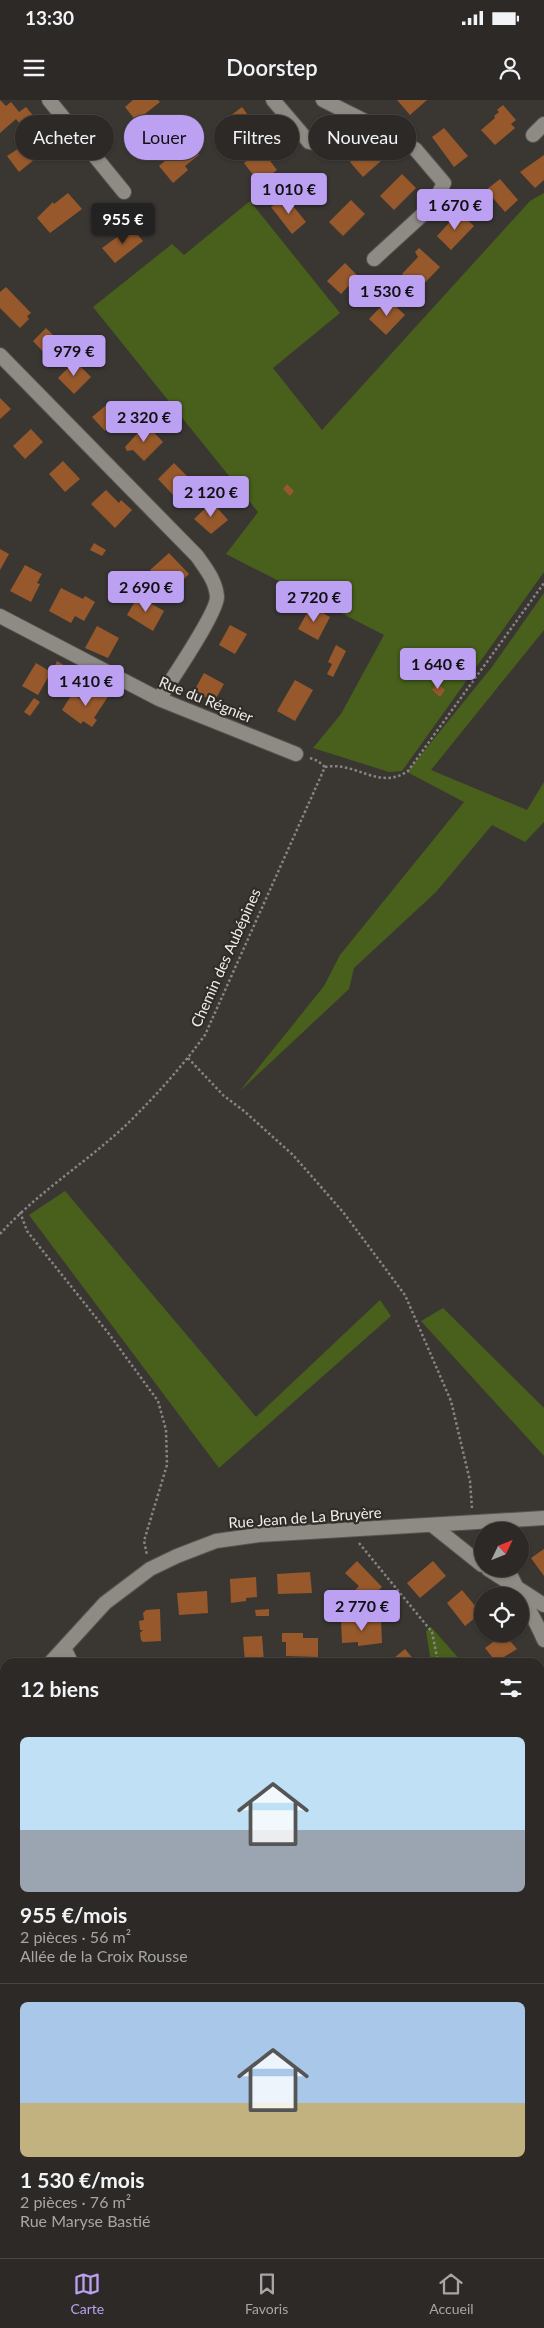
<!DOCTYPE html>
<html lang="fr">
<meta charset="utf-8">
<style>
:root{--surface:#2c2926;--page:#34312e;--text:#f1f3f6;--muted:#a6a6a7;--line:#484543;--accent:#bca0f2}
body{margin:0;font-family:Lato,sans-serif;background:var(--page);color:var(--text);height:100vh;display:flex;flex-direction:column;font-size:19px;white-space:nowrap}
*{box-sizing:border-box;margin:0}
p{font-size:16px;color:var(--muted)}
.icon{flex:none;width:28px;height:28px;fill:none;stroke:currentColor;stroke-width:2;stroke-linecap:round;stroke-linejoin:round}
.map{position:relative;flex:1;overflow:hidden}
.drawer{position:absolute;left:0px;top:1558px;width:545px;height:601px;display:flex;flex-direction:column;background:var(--surface);border-radius:15px 15px 0 0;box-shadow:0 1px 4px #0004,0 0 0 1px var(--line)}
.drawer>*{flex:none}
.top-card{position:absolute;left:15px;top:15px;width:515px;height:45px;display:flex;gap:10px}
.needle{width:32px;rotate:47deg}
.tools{position:absolute;left:474px;top:1422px;display:grid;gap:10px}
.tools a{display:grid;place-items:center;width:55px;height:55px;border-radius:50%;background:var(--surface);box-shadow:0 1px 4px #0004,0 0 0 1px var(--line);font-size:25px}
.price{position:absolute;translate:-50% -42px;padding:0 11px;border-radius:5px;background:var(--accent);color:#111;font-size:16px;line-height:32px;filter:drop-shadow(0 1px 2px #0008)}
.price::after{content:'';position:absolute;left:50%;top:30px;width:15px;height:11px;margin-left:-8px;background:inherit;clip-path:polygon(0 0,100% 0,50% 100%)}
.price.current{background:#222;color:#fff}
ul{padding:0;list-style:none}
li{display:grid;align-content:center;gap:10px;height:265px;padding:0 20px}
li+li{border-top:1px solid var(--line)}
li span{display:grid;place-items:center;height:155px;border-radius:8px;color:#555}
li>.icon{margin-inline-start:auto}
span .icon{width:90px;height:90px;fill:#fffc;stroke-width:1}
li b{font-size:21px}
h2{display:flex;justify-content:space-between;align-items:center;height:60px;padding:0 20px;font-size:21px}
.tag{padding:0 18px;border-radius:22px;background:var(--surface);box-shadow:0 1px 4px #0004,0 0 0 1px var(--line);font-size:18px;line-height:45px}
.tag.current{background:var(--accent);color:#111}
.status{display:flex;justify-content:space-between;align-items:center;height:35px;padding:0 25px;background:var(--surface);direction:ltr}
.status svg{height:14px;fill:currentColor}
header{display:flex;justify-content:space-between;align-items:center;height:65px;padding:0 20px;background:var(--surface);font-size:22px;font-weight:600}
.tab-bar{display:flex;justify-content:space-around;align-items:center;height:70px;border-top:1px solid var(--line);background:var(--surface);font-size:14px;color:var(--muted)}
.tab-bar a{display:grid;justify-items:center;gap:2px}
.tab-bar .current{color:var(--accent)}
.map>svg:first-child{display:block}
.green{fill:#48601b}
.building{fill:#97592b}
.lines{fill:none;stroke-linecap:round;stroke-linejoin:round}
.street-casing{stroke:#565551;stroke-width:16}
.path{stroke:#878582;stroke-width:2.5;stroke-dasharray:2.5 2.5;stroke-linecap:butt}
.street{stroke:#8e8b85;stroke-width:14}
.labels{text-anchor:middle;stroke-width:4.5;stroke-linejoin:round;paint-order:stroke}
.street-label{font-size:15px;fill:#eeedea;stroke:#302d29}
</style>
<div class="status"><b>13:30</b><svg viewBox="0 0 49 12"><path d="M0 12V9h3v3zM5 12V6h3v6zM10 12V3h3v9zM15 12V0h3v12zM26 1h20v11H26zM47 4h2v5h-2z"/></svg></div>
<header><svg class="icon" aria-label="menu" viewBox="0 0 24 24"><path d="M4 6h16M4 12h16M4 18h16"/></svg>Doorstep<svg class="icon" aria-label="person" viewBox="0 0 24 24"><circle cx="12" cy="8" r="4"/><path d="M4 21q1-7 8-7t8 7"/></svg></header>
<div class="map">
<svg width="544" height="2158" viewBox="0 0 544 2158">
<rect width="100%" height="100%" fill="#3a3733"/>
<!-- green -->
<path class="green" d="M544,93v379l-142,199 -13,1 -76,-24 28,-34 43,-79 -158,-81 32,-42 -165,-205 79,-63 12,11 66,-54 90,112 -67,55 49,62 208,-229z
M544,493v37l-113,140 96,40 17,-28v40l-19,20 -33,-17 -56,67 -82,76 -5,21 -110,103 85,-106 16,-31 124,-153 -57,-30 85,-105z
M65,1091l191,226 124,-117 11,16 -172,152 -190,-253z
M443,1208l101,100v48l-123,-135z
M431,1527l31,35h-31l-5,-31z"/>
<!-- building -->
<path class="building" d="M0,0l6,6 5,-4 8,10 7,-5 10,12 -12,10 -8,-10 -16,14z
M133,0h25l2,2 -24,19 -11,-14z
M397,0h30l-17,15z
M503,5l13,15 -5,4 4,4 -20,17 -14,-15 14,-12 -1,-2 5,-4 -2,-2z
M242,7l14,19 -18,15 -16,-19z
M444,28l24,28 -14,11 -22,-30z
M36,37l10,13 -27,22 -12,-16z
M185,37l14,18 -14,11 3,4 -15,13 -14,-17 15,-13 -4,-4z
M369,45l13,15 -19,17 -13,-15z
M261,49l16,21 -17,14 -16,-21z
M544,55v25l-9,8 -15,-16z
M402,74l14,14 -22,22 -14,-14z
M500,79l18,21 -13,12 -19,-22z
M68,93l14,16 -32,24 -13,-15 16,-16 1,2z
M285,96l21,26 -14,12 -21,-27z
M351,100l14,14 -22,22 -14,-14z
M459,112l15,14 -23,24 -14,-14z
M131,127l12,14 -28,22 -13,-15z
M419,148l21,19 -21,22 -17,-15 16,-17 -3,-5z
M345,163l13,13 -17,18 -14,-13z
M6,187l25,26 -4,3 2,3 -9,9 -20,-20v-16z
M388,199l17,16 -19,20 -17,-16z
M46,228l17,17 -14,13 -16,-17z
M75,261l16,16 -17,17 -16,-16z
M0,298l11,11 -11,10z
M111,301l12,12 -18,18 -13,-14z
M146,324l17,18 -19,19 -11,-11 -6,1 -2,-4z
M31,329l12,13 -18,17 -12,-13z
M63,361l17,18 -15,13 -16,-18z
M174,363l17,17 -17,16 -16,-17z
M287,384l7,7 -4,5 -7,-7z
M106,390l13,13 2,-3 11,10 -17,18 -24,-24z
M212,402l16,18 -17,14 -17,-15z
M94,443l12,7 -4,6 -12,-6z
M0,449l9,5 -9,16z
M169,453l20,21 -18,18 -21,-22z
M25,465l17,9 -5,9 3,1 -9,18 -21,-11z
M61,488l22,11 2,-3 10,6 -11,19 -9,-5 -4,7 -22,-12z
M138,496l26,15 -11,20 -26,-16z
M311,506l19,11 -12,23 -20,-11z
M230,525l17,9 -12,20 -16,-9z
M97,526l22,12 -11,20 -23,-10z
M336,545l10,6 -13,26 -6,-3 5,-10 -4,-2z
M57,561l8,5 -2,3 9,7 -13,21 -11,-7 10,-15 -5,-5z
M36,563l15,9 -13,23 -16,-9z
M204,573l20,11 -10,18 -20,-11z
M295,580l18,10 -18,31 -18,-10z
M437,583l8,7 -5,7 -8,-7z
M95,586l14,9 -15,23 3,2 -5,7 -9,-6 -2,3 -19,-14 10,-16 13,8z
M34,598l6,4 -10,14 -6,-4z
M544,1449v27l-13,-18z
M357,1461l25,26 -18,17 -11,-12 6,-6 -14,-13z
M433,1461l13,15 -26,22 -13,-15z
M310,1472l2,21 -34,1 -1,-20z
M256,1477l1,20 -11,1v3l-15,2 -1,-24z
M462,1490l19,23 -16,13 -18,-23z
M207,1491l1,22 -29,2 -2,-22z
M160,1509l1,32 -18,1 -2,-2 -1,-7 3,-3h-3l-1,-9 5,-1 -1,-7 3,-3z
M269,1509v7h-13l-1,-6z
M381,1519l1,24 -24,3v-4l-16,1 -1,-22z
M282,1533h21v5h15v19l-32,-1v-14h-4z
M504,1534l13,15 -21,13 -11,-14z
M262,1536l2,26h-19l-2,-25z
M405,1549l11,13h-27z
M540,1706h4v19h-4z
M4,1752l1,23 -5,9v-28z
M0,1807l5,1v17h-2l-2,9z
M540,1843h4v21h-4z
M540,1892h4v17h-4z
M540,1933h4v28h-4z
M540,1990h4v29h-4z
M0,2056l5,5v11l-4,2z
M540,2089h2l2,20v6l-4,1z
M11,2154h20l5,4h-29z
M97,2154h13l5,4h-22z"/>
<g class="lines">
<defs>
<path id="street" d="M49,0l75,92
M273,0l36,42 13,3 32,-28
M323,0l78,39 15,11 28,33 -11,22 -59,54
M533,35l11,-11
M0,255l197,201c9,13 19,25 20,41 0,16 -47,85 -58,102
M0,516l159,83 137,55
M432,1425l50,40
M488,1469l56,36
M508,1469c10,25 26,46 36,71
M64,1548l7,14
M51,1562l54,-59 45,-34 27,-13 39,-15 43,-6 285,-17
M0,1618l5,-5
M540,1653l4,-7
M0,1910l5,-9
M0,2126l5,-5
M243,2154l2,4
M487,2154l23,2 22,-2
M147,2158l4,-4
M466,2158v-4"/>
</defs>
<!-- street casing -->
<use href="#street" class="street-casing"/>
<!-- path -->
<path class="path" d="M310,658l8,3 7,6
M325,667c31,-6 54,24 83,4l136,-188
M188,958l36,38 20,15 49,44 50,57 62,83 46,106 19,80 2,28
M20,1112l7,19 82,103 49,67 8,29 1,35 -23,76 3,14
M0,1134c37,-41 84,-70 124,-107 29,-28 57,-59 81,-92l120,-268
M359,1443l73,89 6,30
M0,1735l5,-5
M540,1831h4
M0,1975l5,7
M0,2003l5,-5
M540,2031h4
M323,2154l2,4
M346,2154l5,4"/>
<!-- street -->
<use href="#street" class="street"/>
</g>
<g class="labels">
<!-- street labels -->
<g class="street-label">
<text transform="translate(206 600) rotate(22)" y="5">Rue du Régnier</text>
<text transform="translate(226 858) rotate(-66)" y="5">Chemin des Aubépines</text>
<text transform="translate(305 1418) rotate(-4)" y="5">Rue Jean de La Bruyère</text>
</g>
</g>
</svg>
<div class="tools">
<a><svg class="needle" viewBox="-14 -14 28 28"><path d="M0-13l5 13h-10z" fill="#e53935"/><path d="M0 13l5-13h-10z" fill="#a6a6a7"/></svg></a>
<a><svg class="icon" aria-label="locate" viewBox="0 0 24 24"><circle cx="12" cy="12" r="6"/><path d="M12 2v4M12 18v4M2 12h4M18 12h4"/></svg></a>
</div>
<b class="price" style="left:289px;top:115px">1 010 €</b>
<b class="price" style="left:455px;top:131px">1 670 €</b>
<b class="price current" style="left:123px;top:145px">955 €</b>
<b class="price" style="left:387px;top:217px">1 530 €</b>
<b class="price" style="left:74px;top:277px">979 €</b>
<b class="price" style="left:144px;top:343px">2 320 €</b>
<b class="price" style="left:211px;top:418px">2 120 €</b>
<b class="price" style="left:146px;top:513px">2 690 €</b>
<b class="price" style="left:314px;top:523px">2 720 €</b>
<b class="price" style="left:438px;top:590px">1 640 €</b>
<b class="price" style="left:86px;top:607px">1 410 €</b>
<b class="price" style="left:362px;top:1532px">2 770 €</b>
<div class="top-card">
<a class="tag">Acheter</a>
<a class="tag current">Louer</a>
<a class="tag">Filtres</a>
<a class="tag">Nouveau</a>
</div>
<section class="drawer">
<h2>12 biens<svg class="icon" aria-label="filters" viewBox="0 0 24 24"><path d="M4 7h16M4 17h16"/><circle cx="9" cy="7" r="2"/><circle cx="15" cy="17" r="2"/></svg></h2>
<ul>
<li><span style="background:linear-gradient(#bfe0f5 60%,#9aa5b1 0)"><svg class="icon" aria-label="home" viewBox="0 0 24 24"><path d="M3 11l9-7 9 7M6 9v11h12V9"/></svg></span><div><b>955 €/mois</b><p>2 pièces · 56 m²</p><p>Allée de la Croix Rousse</p></div></li>
<li><span style="background:linear-gradient(#a9c7e8 65%,#c2b280 0)"><svg class="icon" aria-label="home" viewBox="0 0 24 24"><path d="M3 11l9-7 9 7M6 9v11h12V9"/></svg></span><div><b>1 530 €/mois</b><p>2 pièces · 76 m²</p><p>Rue Maryse Bastié</p></div></li>
</ul>
</section>
</div>
<nav class="tab-bar">
<a class="current"><svg class="icon" aria-label="map" viewBox="0 0 24 24"><path d="M3 6l6-2 6 2 6-2v14l-6 2-6-2-6 2zM9 4v14M15 6v14"/></svg>Carte</a>
<a><svg class="icon" aria-label="saved" viewBox="0 0 24 24"><path d="M7 4h10v16l-5-4-5 4z"/></svg>Favoris</a>
<a><svg class="icon" aria-label="home" viewBox="0 0 24 24"><path d="M3 11l9-7 9 7M6 9v11h12V9"/></svg>Accueil</a>
</nav>
